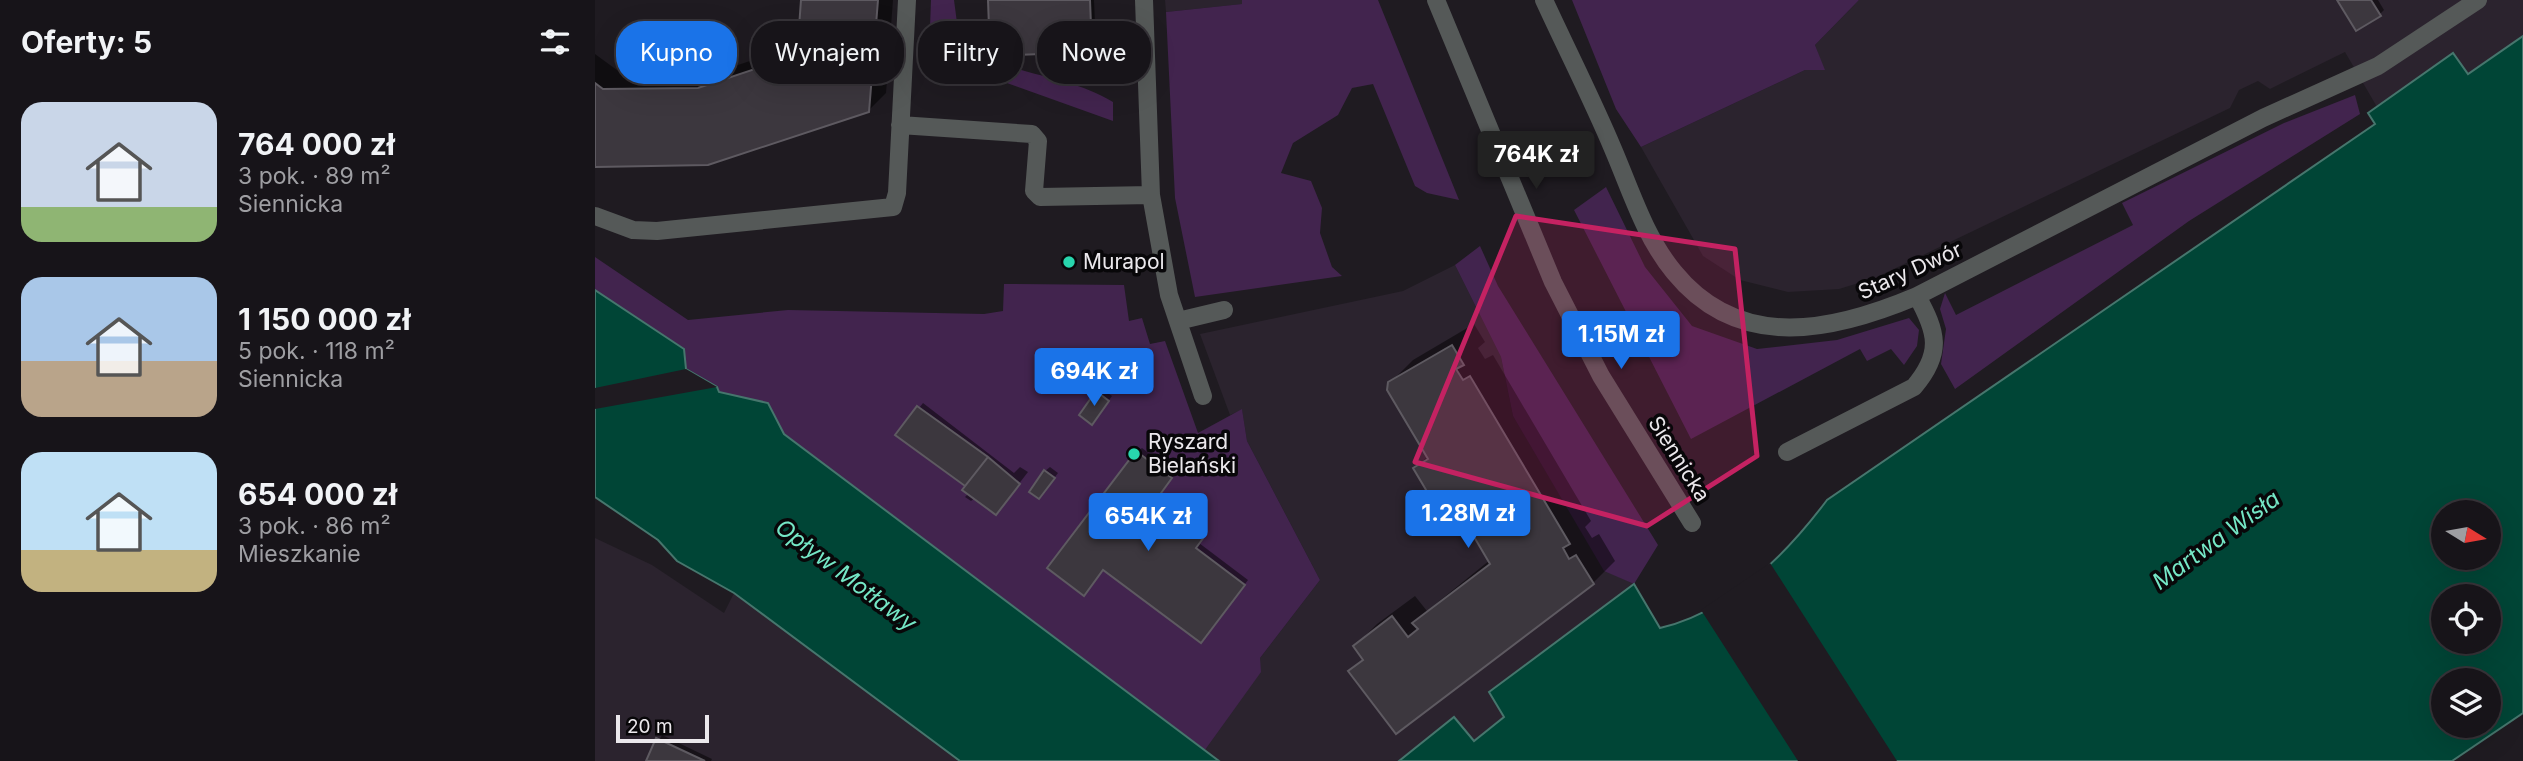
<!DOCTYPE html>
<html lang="pl">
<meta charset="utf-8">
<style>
:root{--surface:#171419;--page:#242126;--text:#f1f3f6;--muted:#9e9ea2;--line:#363338;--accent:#1a73e8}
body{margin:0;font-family:Inter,sans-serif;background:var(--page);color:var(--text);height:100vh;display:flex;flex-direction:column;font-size:26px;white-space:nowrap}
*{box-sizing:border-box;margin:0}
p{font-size:23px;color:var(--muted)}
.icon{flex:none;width:38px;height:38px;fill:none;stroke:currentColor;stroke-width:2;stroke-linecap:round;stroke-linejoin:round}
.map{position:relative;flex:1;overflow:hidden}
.side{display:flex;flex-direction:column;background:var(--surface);width:595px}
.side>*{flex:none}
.hud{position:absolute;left:21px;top:21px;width:665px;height:63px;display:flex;gap:14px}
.needle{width:46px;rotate:101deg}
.tools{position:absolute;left:1836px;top:500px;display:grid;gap:14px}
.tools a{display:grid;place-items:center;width:70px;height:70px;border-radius:50%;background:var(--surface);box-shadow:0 7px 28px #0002,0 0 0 2px var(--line);font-size:35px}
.scale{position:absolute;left:21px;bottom:18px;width:93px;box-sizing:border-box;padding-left:7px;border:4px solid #ebe8ec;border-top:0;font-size:19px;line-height:24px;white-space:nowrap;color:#ebe8ec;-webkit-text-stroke:5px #080709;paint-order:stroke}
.price{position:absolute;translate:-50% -60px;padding:0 16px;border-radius:7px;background:var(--accent);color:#fff;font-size:23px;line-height:46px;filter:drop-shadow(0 2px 4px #0008)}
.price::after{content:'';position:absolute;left:50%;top:42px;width:21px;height:16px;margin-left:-10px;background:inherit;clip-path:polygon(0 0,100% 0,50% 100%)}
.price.selected{background:#222;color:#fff}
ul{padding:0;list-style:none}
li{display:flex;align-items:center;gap:21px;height:175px;padding:0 21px}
li span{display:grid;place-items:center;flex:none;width:196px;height:140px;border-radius:21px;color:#555}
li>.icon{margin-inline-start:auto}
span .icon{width:84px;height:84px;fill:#fffc;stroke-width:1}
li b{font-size:30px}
h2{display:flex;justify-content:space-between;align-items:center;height:84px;padding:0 21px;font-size:30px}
.chip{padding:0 24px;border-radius:28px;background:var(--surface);box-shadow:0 7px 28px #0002,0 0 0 2px var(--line);font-size:24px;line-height:63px}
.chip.selected{background:var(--accent);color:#fff}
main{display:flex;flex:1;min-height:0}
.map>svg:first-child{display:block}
.built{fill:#2b232e}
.green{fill:#42244e}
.water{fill:#004536;stroke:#46766d;stroke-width:2;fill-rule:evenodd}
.pier{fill:#1f1b21}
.shadow{fill:#0007}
.building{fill:#3c373e;stroke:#5e5a61;stroke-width:2}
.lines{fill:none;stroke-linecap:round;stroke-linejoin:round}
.minor{stroke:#555958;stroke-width:18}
.marked{fill:#c42262;fill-opacity:0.2;stroke:#c42262;stroke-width:5;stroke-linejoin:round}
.poi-dot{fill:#28d5ad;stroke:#080709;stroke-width:2.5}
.labels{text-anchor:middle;stroke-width:7;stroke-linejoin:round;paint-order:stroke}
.poi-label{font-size:21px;fill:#ebe8ec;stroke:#080709;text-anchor:start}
.street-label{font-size:21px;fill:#ebe8ec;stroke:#080709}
.water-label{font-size:23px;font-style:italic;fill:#75e7c6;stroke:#080709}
</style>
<main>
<section class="side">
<h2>Oferty: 5<svg class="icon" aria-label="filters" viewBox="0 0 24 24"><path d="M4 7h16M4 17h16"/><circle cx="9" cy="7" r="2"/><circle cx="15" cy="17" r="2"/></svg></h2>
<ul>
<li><span style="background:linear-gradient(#c9d6e8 75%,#8fb573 0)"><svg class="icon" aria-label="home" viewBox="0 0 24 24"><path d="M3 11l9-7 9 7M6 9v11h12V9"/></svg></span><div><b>764 000 zł</b><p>3 pok. · 89 m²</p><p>Siennicka</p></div></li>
<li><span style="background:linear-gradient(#a9c7e8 60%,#b9a48a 0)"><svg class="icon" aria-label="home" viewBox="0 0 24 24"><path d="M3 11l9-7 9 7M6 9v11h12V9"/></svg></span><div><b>1 150 000 zł</b><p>5 pok. · 118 m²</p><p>Siennicka</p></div></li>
<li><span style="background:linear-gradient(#bfe0f5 70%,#c2b280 0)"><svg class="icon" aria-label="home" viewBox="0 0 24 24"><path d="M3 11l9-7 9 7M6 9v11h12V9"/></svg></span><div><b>654 000 zł</b><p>3 pok. · 86 m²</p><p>Mieszkanie</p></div></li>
</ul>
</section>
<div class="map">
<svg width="1928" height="761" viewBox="0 0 1928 761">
<rect width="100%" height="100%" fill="#1f1b21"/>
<!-- built -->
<path class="built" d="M570,0h77l1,4 -77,8z
M1264,0h664v36l-55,38 -15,-21 -76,54 -32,-55 -75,37 -12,-8 -19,9 -9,18 -355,170 -36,11 -51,3 -48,-12 -37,-24 -62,-109 164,-77h19l-9,-25z
M860,265l46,92 12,59 91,154 30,14 -145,107 15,26 -31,25h-48l-26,19h-180l-14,-11 55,-78v-14l60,-78 -73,-139 -5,-31 -12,5 -30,-81 203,-43z
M0,538l57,27 72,48 10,-20 226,168h-365z"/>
<!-- green -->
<path class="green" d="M336,0h23l5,38c46,40 106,34 154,64v19l-184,-66z
M647,0h136l81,200 -32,-7 -12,-7 -42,-102 -21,4 -14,27 -45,28 -12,30 30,8 11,27 -2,25 12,34 10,9 -147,21 -20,-99 -9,-186 76,-8z
M977,0h287l-44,45 10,25h-20l-164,77 -25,-38z
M1760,95l5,19 -171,107 -234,168 -14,-25 5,-35 -6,-20 5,-16 11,22 177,-90 -11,-22 162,-80z
M1011,187l39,80 47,59 65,23 80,-9 72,-22 10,12 -2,16 -13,19 -13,-16 -24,12 -7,-12 -169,90 -117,-229z
M885,246l18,40 160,259 -24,39 -30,-13 -91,-155 -12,-59 -46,-92z
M0,257l93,63 100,-10 196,4 19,-3 1,-27 120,1 5,36 13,-3 8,26 15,-3 33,92 44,-24 5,32 73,139 -60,78 1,14 -56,78 -421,-316 -16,-31 -50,-11 -1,-5 -31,-18 -2,-20 -89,-59z"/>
<!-- water -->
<path class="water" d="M1928,36v677l-71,48h-1053l55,-44 20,24 30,-24 -15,-25 145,-108 26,44c69,-16 125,-72 167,-128l548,-376 -7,-11 85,-60 15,21zM1848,513h46v45h-46zM1848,597h46v45h-46zM1848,681h46v45h-46z
M0,290l89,59 2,20 31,18 2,5 49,11 16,31 435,327h-259l-226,-168 -57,-32 -19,-21 -63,-43z"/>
<!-- pier -->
<path class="pier" d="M91,369l31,18 -122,22v-21z
M1175,563l2,3 125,195h-99l-97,-151z"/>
<!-- shadow -->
<path class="shadow" d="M208,0h90l-7,93 -17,17 -274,55v-111l26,19 96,-1 83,-28z
M394,0h105l2,46 -5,4z
M1744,0h39l6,10 -4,4z
M879,324l11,18 -7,6 7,11 8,-4 98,166 -6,6 7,11 7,-4 16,27 -22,22 -242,89 13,-14 -9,-12 22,-22 38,-28 12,15 63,-51 -37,-61 -38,-30 13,-13 -38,-73 23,-23z
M506,388l11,8 -16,22 1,-26z
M328,403l91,70 6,-6 8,5 -28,36 -25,-10 -4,3 -6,-4 4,-4 -2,-7 -69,-51z
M547,448l33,25 -16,22 48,37 -8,11 49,37 -43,57 -68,-185z
M455,467l8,6 -15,20 2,-22z
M67,735l50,24 -1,2h-63z"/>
<!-- building -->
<path class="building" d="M206,0h77l-9,112 -161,53 -113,2v-84l8,6 95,-1 99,-33z
M393,0h102l2,52 -102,4z
M1742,0h34l10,16 -25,15z
M857,345l12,20 -8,4 7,11 7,-4 100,168 -7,4 6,11 7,-4 18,29 -198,150 -48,-63 15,-11 -10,-14 39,-30 16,21 10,-8 -6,-6 78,-59 -37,-63 -15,9 -25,-42 15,-9 -41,-69 1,-8z
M501,391l13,10 -17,24 -13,-10z
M322,406l71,51 -23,29 -70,-51z
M541,451l36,27 -16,22 48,37 -8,11 49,37 -44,58 -98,-73 -19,26 -37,-28z
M393,457l32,27 -24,31 -34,-25z
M449,470l11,8 -16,21 -10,-7z
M61,738l49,23h-59z"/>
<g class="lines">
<!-- minor -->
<path class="minor" d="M549,0l7,195 18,100 34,101
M841,0l117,282 48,94 91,147
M949,0c23,50 48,99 69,149 18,42 32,88 61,123 66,81 160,59 243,24l346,-178 115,-52 100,-66
M305,125l132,9 6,7 -4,50 6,6 111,-2
M0,216l38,14 24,1 236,-24 4,-14 10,-193
M583,321l46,-11
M1192,452l127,-65c29,-34 23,-55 3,-91"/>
</g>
<!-- marked area -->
<path class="marked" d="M921,216l219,33 22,207 -110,70 -232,-64z"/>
<!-- markers -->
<g class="poi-dot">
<circle cx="474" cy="262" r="7"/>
<circle cx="539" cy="454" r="7"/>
</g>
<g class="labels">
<!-- poi labels -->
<g class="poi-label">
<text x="488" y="269">Murapol</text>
<text x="553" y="449">Ryszard<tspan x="553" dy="24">Bielański</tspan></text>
</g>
<!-- street labels -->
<g class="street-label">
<text transform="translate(1315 271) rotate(-24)" y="7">Stary Dwór</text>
<text transform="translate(1084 459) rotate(58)" y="7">Siennicka</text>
</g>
<!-- water labels -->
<g class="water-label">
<text transform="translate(1621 540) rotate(-36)" y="8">Martwa Wisła</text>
<text transform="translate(251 575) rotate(37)" y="8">Opływ Motławy</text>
</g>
</g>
</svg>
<div class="tools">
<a><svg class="needle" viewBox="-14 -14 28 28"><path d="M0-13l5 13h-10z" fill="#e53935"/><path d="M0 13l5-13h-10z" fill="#9e9ea2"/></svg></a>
<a><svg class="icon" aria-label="locate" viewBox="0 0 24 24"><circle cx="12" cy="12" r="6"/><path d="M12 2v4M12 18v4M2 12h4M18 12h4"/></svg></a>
<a><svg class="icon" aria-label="layers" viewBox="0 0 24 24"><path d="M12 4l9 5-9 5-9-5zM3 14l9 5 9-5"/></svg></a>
</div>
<div class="scale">20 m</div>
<b class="price selected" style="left:941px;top:191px">764K zł</b>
<b class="price" style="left:1026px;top:371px">1.15M zł</b>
<b class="price" style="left:499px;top:408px">694K zł</b>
<b class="price" style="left:873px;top:550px">1.28M zł</b>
<b class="price" style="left:553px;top:553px">654K zł</b>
<div class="hud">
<a class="chip selected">Kupno</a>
<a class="chip">Wynajem</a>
<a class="chip">Filtry</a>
<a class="chip">Nowe</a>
</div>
</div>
</main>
